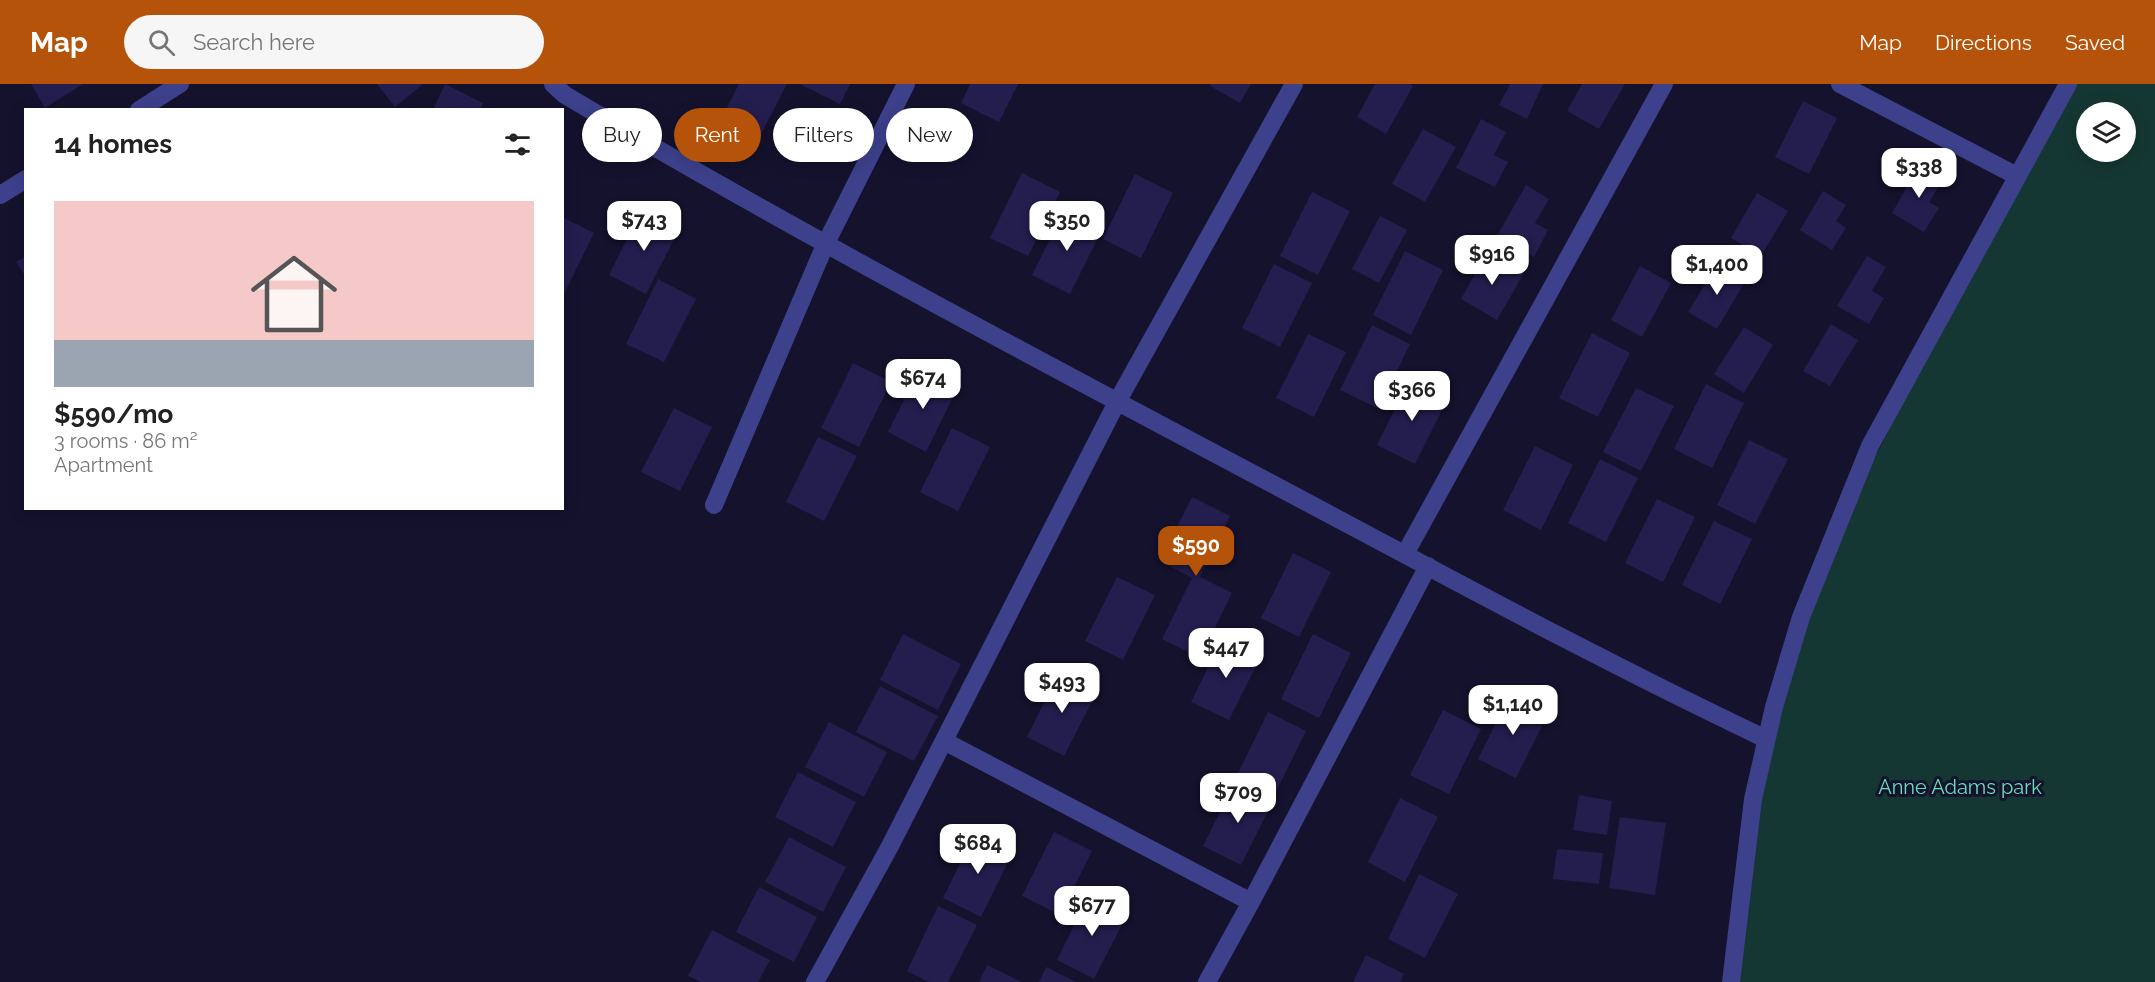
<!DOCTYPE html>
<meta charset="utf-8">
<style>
:root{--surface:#fff;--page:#f6f6f6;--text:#222;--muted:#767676;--accent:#b45309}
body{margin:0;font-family:Raleway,sans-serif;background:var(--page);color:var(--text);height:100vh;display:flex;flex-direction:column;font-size:22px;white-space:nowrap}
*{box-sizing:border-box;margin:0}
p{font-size:20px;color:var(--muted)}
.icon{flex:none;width:33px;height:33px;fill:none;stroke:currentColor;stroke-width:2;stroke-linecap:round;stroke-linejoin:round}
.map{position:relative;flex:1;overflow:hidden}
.panel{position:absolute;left:24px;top:24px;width:540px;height:402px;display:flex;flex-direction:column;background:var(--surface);border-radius:0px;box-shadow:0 3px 15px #0003}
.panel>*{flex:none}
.top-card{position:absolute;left:582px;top:24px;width:570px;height:54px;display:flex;gap:12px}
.fabs{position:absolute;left:2076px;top:18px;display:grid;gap:12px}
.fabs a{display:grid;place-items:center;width:60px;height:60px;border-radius:50%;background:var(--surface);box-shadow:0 3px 15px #0003;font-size:30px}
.price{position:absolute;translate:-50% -51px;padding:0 14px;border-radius:12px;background:#fff;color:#222;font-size:20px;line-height:39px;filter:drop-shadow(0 2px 3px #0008)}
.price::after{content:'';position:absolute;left:50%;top:36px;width:18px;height:14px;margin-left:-9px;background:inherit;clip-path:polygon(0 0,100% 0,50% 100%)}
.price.on{background:var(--accent);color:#fff}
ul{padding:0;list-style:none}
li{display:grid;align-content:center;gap:12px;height:318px;padding:0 30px}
li span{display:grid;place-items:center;height:186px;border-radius:0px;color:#555}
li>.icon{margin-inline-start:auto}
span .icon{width:108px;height:108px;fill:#fffc;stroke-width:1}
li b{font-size:26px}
h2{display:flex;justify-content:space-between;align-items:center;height:72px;padding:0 30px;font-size:26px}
.pill{padding:0 21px;border-radius:27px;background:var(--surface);box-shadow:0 3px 15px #0003;font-size:21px;line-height:54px}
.pill.on{background:var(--accent);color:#fff}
header{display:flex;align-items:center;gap:36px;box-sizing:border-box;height:84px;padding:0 30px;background:var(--accent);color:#fff}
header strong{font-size:28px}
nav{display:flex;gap:33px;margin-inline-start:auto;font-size:21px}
.search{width:420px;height:54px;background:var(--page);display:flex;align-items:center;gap:15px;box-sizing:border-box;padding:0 21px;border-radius:33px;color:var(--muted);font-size:22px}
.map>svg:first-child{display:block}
.green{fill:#153733;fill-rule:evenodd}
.building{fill:#231e4e}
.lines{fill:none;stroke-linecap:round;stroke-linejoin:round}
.street{stroke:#3d418c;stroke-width:18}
.labels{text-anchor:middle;stroke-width:6;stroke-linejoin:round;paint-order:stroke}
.park-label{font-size:20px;fill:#67e1b8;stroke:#14122d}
</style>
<header>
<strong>Map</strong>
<div class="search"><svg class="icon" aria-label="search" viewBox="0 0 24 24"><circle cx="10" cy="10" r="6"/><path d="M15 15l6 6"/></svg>Search here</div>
<nav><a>Map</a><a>Directions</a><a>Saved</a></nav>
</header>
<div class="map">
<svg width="2155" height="898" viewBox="0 0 2155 898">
<rect width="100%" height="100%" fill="#14122d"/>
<!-- green -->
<path class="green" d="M2068,0h87v898h-422l20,-183 69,-236 195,-387zM2086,28h40v40h-40z"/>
<!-- building -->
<path class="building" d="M31,0h52l-38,24z
M377,0h46l-28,23z
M445,0l38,19 -3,7h-47z
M739,0h48l-27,52 -38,-19z
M800,0h50l-10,20z
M970,0h48l-19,38 -38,-19z
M1211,0h40l-11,19 -30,-17z
M1375,0h35l3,2 -27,48 -29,-17z
M1510,0h33l-16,35 -28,-14z
M1582,0h43l-26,45 -32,-18z
M1803,17l34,17 -28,56 -34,-17z
M1481,35l25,13 -12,23 14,7 -13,25 -39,-19z
M1423,45l33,18 -31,55 -33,-18z
M1920,80l24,14 -15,24 10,6 -15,24 -32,-19z
M1022,89l38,19 -32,64 -38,-18z
M1135,90l38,19 -32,65 -38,-19z
M1526,101l23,14 -14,24 13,7 -14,27 -37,-21z
M1823,107l23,14 -10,16 10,7 -14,22 -32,-20z
M1312,108l38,19 -32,64 -38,-19z
M1757,109l31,18 -27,45 -30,-18z
M641,127l38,19 -33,64 -37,-19z
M1064,127l38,19 -32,64 -38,-19z
M1380,132l27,14 -28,53 -27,-14z
M562,133l32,16 -32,65z
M1405,167l38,19 -32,65 -38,-20z
M1487,169l37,20 -27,47 -36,-21z
M26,172v21l-10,-15z
M1867,172l19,11 -14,24 12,7 -15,26 -32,-18z
M1718,179l28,17 -29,49 -29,-17z
M1274,180l38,19 -32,64 -38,-19z
M1640,182l31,17 -29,54 -31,-17z
M658,195l38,20 -32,63 -38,-18z
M1831,240l27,16 -28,46 -27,-15z
M1372,241l38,19 -31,65 -39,-19z
M1744,243l29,18 -29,48 -30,-19z
M1592,249l38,20 -32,64 -39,-19z
M1308,250l38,18 -32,65 -38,-19z
M853,279l38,19 -32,65 -38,-19z
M920,284l38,19 -32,65 -38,-20z
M1409,297l38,19 -32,64 -38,-19z
M1706,300l38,19 -32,65 -38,-19z
M1636,304l38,18 -33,65 -38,-19z
M674,324l38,19 -32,64 -39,-19z
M952,344l38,19 -32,64 -38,-19z
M818,353l39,19 -33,65 -38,-19z
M1749,356l39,19 -33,65 -38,-19z
M1535,362l38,19 -32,65 -38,-20z
M1600,375l38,19 -32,64 -38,-19z
M1192,413l38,19 -30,61 32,16 -32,65 -38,-19 30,-61 -32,-17z
M1657,415l38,18 -32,65 -38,-19z
M1714,437l38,18 -32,65 -38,-19z
M1293,469l38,19 -32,65 -38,-19z
M1117,493l38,18 -32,65 -38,-19z
M903,550l58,30 -23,46 -58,-30z
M1313,550l38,19 -32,65 -38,-19z
M1223,553l38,19 -32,64 -38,-18z
M1059,589l38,19 -33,64 -37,-19z
M880,602l58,30 -24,45 -58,-29z
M1510,611l38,19 -32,64 -38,-19z
M1443,626l38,19 -32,65 -39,-19z
M1268,628l38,19 -32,65 -38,-19z
M829,638l58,30 -23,45 -59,-30z
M798,688l58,30 -23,45 -58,-30z
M1235,698l38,19 -32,64 -38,-19z
M1579,711l33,6 -5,34 -34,-5z
M1400,714l38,19 -33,65 -37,-20z
M1620,733l46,6 -11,72 -46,-7z
M1054,748l38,19 -32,64 -38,-19z
M975,749l38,19 -32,65 -38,-19z
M789,753l57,30 -23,45 -58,-30z
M1557,765l46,4 -4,31 -46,-5z
M1419,790l39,20 -33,64 -37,-19z
M759,803l58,30 -23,45 -58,-30z
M1089,811l38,20 -33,64 -37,-19z
M938,822l39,19 -29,57h-19l-22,-11z
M712,846l58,30 -12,22h-57l-13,-6z
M1366,871l38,19 -4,8h-47z
M987,881l35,17h-43z
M1046,883l30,15h-37z"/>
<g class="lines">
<!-- street -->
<path class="street" d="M553,0l12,11c228,135 462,259 696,383 168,89 334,180 505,261
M1840,0l177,92
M139,26l41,-26
M0,111l26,-16
M714,421l111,-260 81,-161
M1405,470l259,-470
M944,657l307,161
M815,898l74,-134 228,-446 177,-318
M1207,898l44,-80 177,-336
M1731,898l22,-183 21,-92 27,-90 69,-171 198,-362"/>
</g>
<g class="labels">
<!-- park labels -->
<g class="park-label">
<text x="1960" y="710">Anne Adams park</text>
</g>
</g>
</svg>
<div class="fabs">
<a><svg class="icon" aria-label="layers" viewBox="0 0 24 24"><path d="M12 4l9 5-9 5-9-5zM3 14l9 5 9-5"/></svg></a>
</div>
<b class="price" style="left:1919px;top:115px">$338</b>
<b class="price" style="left:644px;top:168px">$743</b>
<b class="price" style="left:1067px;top:168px">$350</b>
<b class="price" style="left:1492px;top:202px">$916</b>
<b class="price" style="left:1717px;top:212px">$1,400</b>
<b class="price" style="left:923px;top:326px">$674</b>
<b class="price" style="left:1412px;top:338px">$366</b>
<b class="price on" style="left:1196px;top:493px">$590</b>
<b class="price" style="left:1226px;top:595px">$447</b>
<b class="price" style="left:1062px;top:630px">$493</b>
<b class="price" style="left:1513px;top:652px">$1,140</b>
<b class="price" style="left:1238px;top:740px">$709</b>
<b class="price" style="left:978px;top:791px">$684</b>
<b class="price" style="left:1092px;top:853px">$677</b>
<div class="top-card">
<a class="pill">Buy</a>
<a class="pill on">Rent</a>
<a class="pill">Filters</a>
<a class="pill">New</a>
</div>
<section class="panel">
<h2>14 homes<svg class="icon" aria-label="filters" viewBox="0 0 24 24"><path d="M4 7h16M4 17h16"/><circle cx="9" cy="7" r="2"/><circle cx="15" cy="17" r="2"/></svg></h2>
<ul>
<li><span style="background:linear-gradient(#f6c9c9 75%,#9aa5b1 0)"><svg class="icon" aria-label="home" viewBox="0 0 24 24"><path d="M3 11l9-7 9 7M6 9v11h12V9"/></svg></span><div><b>$590/mo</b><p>3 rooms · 86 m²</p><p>Apartment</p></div></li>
</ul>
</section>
</div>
